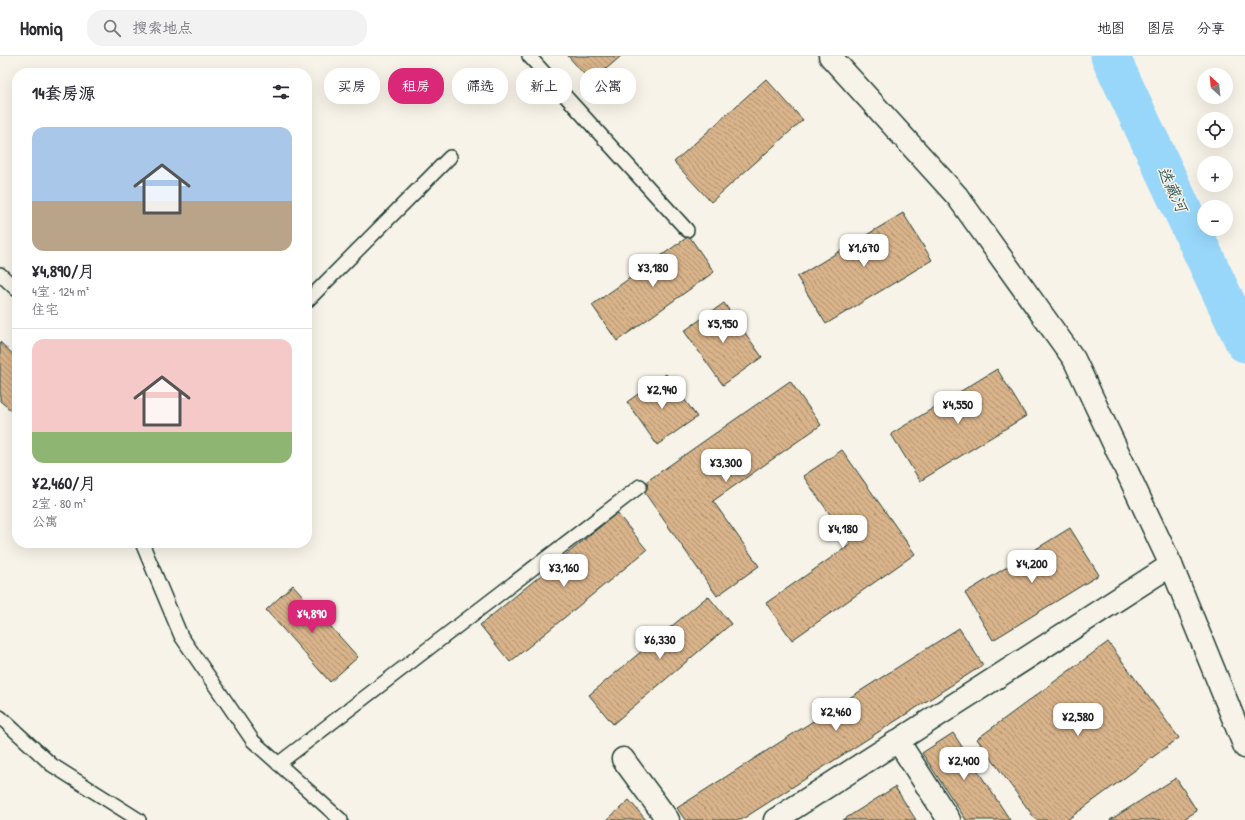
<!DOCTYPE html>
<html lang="zh">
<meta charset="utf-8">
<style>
:root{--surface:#fff;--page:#f2f2f3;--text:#2b2b33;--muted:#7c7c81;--line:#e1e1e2;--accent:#db2777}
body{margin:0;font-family:"Patrick Hand","LXGW WenKai TC",sans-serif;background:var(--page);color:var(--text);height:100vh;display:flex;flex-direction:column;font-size:15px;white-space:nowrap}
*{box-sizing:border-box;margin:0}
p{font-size:13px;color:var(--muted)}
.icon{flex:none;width:22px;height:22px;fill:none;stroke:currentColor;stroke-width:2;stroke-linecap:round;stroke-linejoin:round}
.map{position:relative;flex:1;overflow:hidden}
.side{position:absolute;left:12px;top:12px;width:300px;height:480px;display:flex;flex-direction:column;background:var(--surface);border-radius:16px;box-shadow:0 4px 16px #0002}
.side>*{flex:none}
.banner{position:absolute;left:324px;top:12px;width:380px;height:36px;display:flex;gap:8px}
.needle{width:26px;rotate:333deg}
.controls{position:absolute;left:1197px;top:12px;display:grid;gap:8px}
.controls a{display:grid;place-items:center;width:36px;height:36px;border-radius:50%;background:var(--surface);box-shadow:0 4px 16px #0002;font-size:20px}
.price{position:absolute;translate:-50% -34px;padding:0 9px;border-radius:8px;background:#fff;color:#222;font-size:13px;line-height:26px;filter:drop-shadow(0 1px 2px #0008)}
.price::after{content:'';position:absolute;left:50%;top:24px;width:12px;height:9px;margin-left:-6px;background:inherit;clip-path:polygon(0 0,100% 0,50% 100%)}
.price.active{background:var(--accent);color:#fff}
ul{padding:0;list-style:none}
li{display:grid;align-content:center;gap:8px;height:212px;padding:0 20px}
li+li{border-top:1px solid var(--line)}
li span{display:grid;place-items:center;height:124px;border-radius:12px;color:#555}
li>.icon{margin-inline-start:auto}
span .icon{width:72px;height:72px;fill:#fffc;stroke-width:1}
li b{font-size:17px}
h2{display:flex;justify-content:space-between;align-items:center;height:48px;padding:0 20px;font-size:17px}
.chip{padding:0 14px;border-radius:16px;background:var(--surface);box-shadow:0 4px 16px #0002;font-size:14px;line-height:36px}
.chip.active{background:var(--accent);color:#fff}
header{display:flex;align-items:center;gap:24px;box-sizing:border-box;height:56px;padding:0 20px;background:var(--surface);border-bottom:1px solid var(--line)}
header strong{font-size:19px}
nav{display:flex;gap:22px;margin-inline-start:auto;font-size:14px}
.search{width:280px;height:36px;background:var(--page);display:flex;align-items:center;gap:10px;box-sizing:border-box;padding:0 14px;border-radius:16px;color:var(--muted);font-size:15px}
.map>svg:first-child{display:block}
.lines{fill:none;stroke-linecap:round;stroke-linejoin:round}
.river{stroke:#98d7fa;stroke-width:39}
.building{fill:url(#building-back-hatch);stroke:#1f3d34}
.lane-casing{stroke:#1f3d34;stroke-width:16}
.street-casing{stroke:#1f3d34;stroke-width:25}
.secondary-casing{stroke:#1f3d34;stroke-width:25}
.lane{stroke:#f7f3e8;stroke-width:13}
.street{stroke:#f7f3e8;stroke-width:22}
.secondary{stroke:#f7f3e8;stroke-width:22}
.labels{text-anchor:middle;stroke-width:3;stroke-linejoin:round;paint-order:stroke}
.water-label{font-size:16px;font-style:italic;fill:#375c5c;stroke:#f7f3e8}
</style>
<header>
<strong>Homiq</strong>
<div class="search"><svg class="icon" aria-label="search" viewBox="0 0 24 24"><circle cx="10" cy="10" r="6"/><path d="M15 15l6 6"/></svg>搜索地点</div>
<nav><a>地图</a><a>图层</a><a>分享</a></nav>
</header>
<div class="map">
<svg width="1245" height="764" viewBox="0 0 1245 764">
<defs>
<pattern id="building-back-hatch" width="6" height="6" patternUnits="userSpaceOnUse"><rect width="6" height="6" fill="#d9b38a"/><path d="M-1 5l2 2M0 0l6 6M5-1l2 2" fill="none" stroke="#af9372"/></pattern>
</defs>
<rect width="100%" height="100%" fill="#f7f3e8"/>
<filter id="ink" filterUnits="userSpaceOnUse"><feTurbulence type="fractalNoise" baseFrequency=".025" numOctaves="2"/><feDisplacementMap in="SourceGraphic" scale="8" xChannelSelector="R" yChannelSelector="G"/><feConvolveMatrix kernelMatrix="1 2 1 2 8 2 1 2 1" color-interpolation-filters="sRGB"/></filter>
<g filter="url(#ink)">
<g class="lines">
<!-- river -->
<path class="river" d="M1110,0l135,287"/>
</g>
<!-- building -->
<path class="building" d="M568,0h53l-30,26z
M766,23l37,41 -92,82 -37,-40z
M903,157l29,47 -106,64 -29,-47z
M689,180l25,36 -97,69 -25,-36z
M724,247l38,54 -39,28 -39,-54z
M0,286l17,16v50l-4,4 -13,-11z
M997,313l29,47 -106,65 -29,-47z
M666,318l31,43 -40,28 -30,-43z
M790,325l31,44 -108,76 46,65 -42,30 -77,-110z
M842,394l73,104 -123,86 -26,-37 85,-59 -48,-68z
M617,457l30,37 -137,112 -30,-37z
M1070,472l29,47 -106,65 -28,-47z
M293,529l65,72 -28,25 -64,-72z
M708,540l23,28 -118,100 -24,-29z
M959,572l24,37 -242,155h-56l-8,-12z
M1108,586l71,96 -112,82h-31l-59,-81z
M953,677l57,87h-44l-44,-67z
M1176,722l21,33 -15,9h-72z
M895,731l21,33h-73z
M629,744l17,20h-39z"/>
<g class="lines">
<defs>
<path id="lane" d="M529,0l158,174
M0,218l17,16
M307,245l143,-144
M142,487l39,93 72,105 88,79
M0,661l52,48 87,55
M278,708l362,-278"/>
<path id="street" d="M898,685l51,79
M623,703l45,61
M775,764l396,-255"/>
<path id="secondary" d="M830,0l127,140 117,163 97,206 74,182"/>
</defs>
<!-- lane casing -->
<use href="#lane" class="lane-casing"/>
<!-- street casing -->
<use href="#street" class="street-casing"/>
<!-- secondary casing -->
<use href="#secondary" class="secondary-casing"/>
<!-- lane -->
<use href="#lane" class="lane"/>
<!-- street -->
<use href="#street" class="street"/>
<!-- secondary -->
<use href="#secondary" class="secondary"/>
</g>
</g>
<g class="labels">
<!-- water labels -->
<g class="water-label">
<text transform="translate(1173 133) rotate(65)" y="6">迭藏河</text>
</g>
</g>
</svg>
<div class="controls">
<a><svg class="needle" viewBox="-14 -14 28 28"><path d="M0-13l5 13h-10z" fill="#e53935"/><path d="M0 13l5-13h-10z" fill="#7c7c81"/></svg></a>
<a><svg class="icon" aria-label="locate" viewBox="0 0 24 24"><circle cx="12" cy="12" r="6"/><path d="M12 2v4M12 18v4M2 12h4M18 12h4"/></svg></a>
<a>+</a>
<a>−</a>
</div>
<b class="price" style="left:864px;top:212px">¥1,670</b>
<b class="price" style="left:653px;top:232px">¥3,180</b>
<b class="price" style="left:723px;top:288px">¥5,950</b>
<b class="price" style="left:662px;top:354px">¥2,940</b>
<b class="price" style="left:958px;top:369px">¥4,550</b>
<b class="price" style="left:726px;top:427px">¥3,300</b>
<b class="price" style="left:843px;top:493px">¥4,180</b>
<b class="price" style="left:1032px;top:528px">¥4,200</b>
<b class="price" style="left:564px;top:532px">¥3,160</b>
<b class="price active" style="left:312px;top:578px">¥4,890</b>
<b class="price" style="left:660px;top:604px">¥6,330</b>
<b class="price" style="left:836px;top:676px">¥2,460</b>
<b class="price" style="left:1078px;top:681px">¥2,580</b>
<b class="price" style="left:964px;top:725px">¥2,400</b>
<div class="banner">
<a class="chip">买房</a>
<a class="chip active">租房</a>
<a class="chip">筛选</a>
<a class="chip">新上</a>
<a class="chip">公寓</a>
</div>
<section class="side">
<h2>14套房源<svg class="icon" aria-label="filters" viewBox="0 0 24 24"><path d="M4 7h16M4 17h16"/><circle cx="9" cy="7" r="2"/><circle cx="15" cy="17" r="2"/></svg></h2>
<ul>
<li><span style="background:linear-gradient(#a9c7e8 60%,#b9a48a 0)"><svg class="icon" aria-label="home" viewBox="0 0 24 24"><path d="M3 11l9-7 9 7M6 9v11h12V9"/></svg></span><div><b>¥4,890/月</b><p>4室 · 124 m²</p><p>住宅</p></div></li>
<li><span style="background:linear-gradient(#f6c9c9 75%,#8fb573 0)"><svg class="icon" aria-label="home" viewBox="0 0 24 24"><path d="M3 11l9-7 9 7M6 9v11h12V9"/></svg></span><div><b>¥2,460/月</b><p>2室 · 80 m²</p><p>公寓</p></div></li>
</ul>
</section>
</div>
